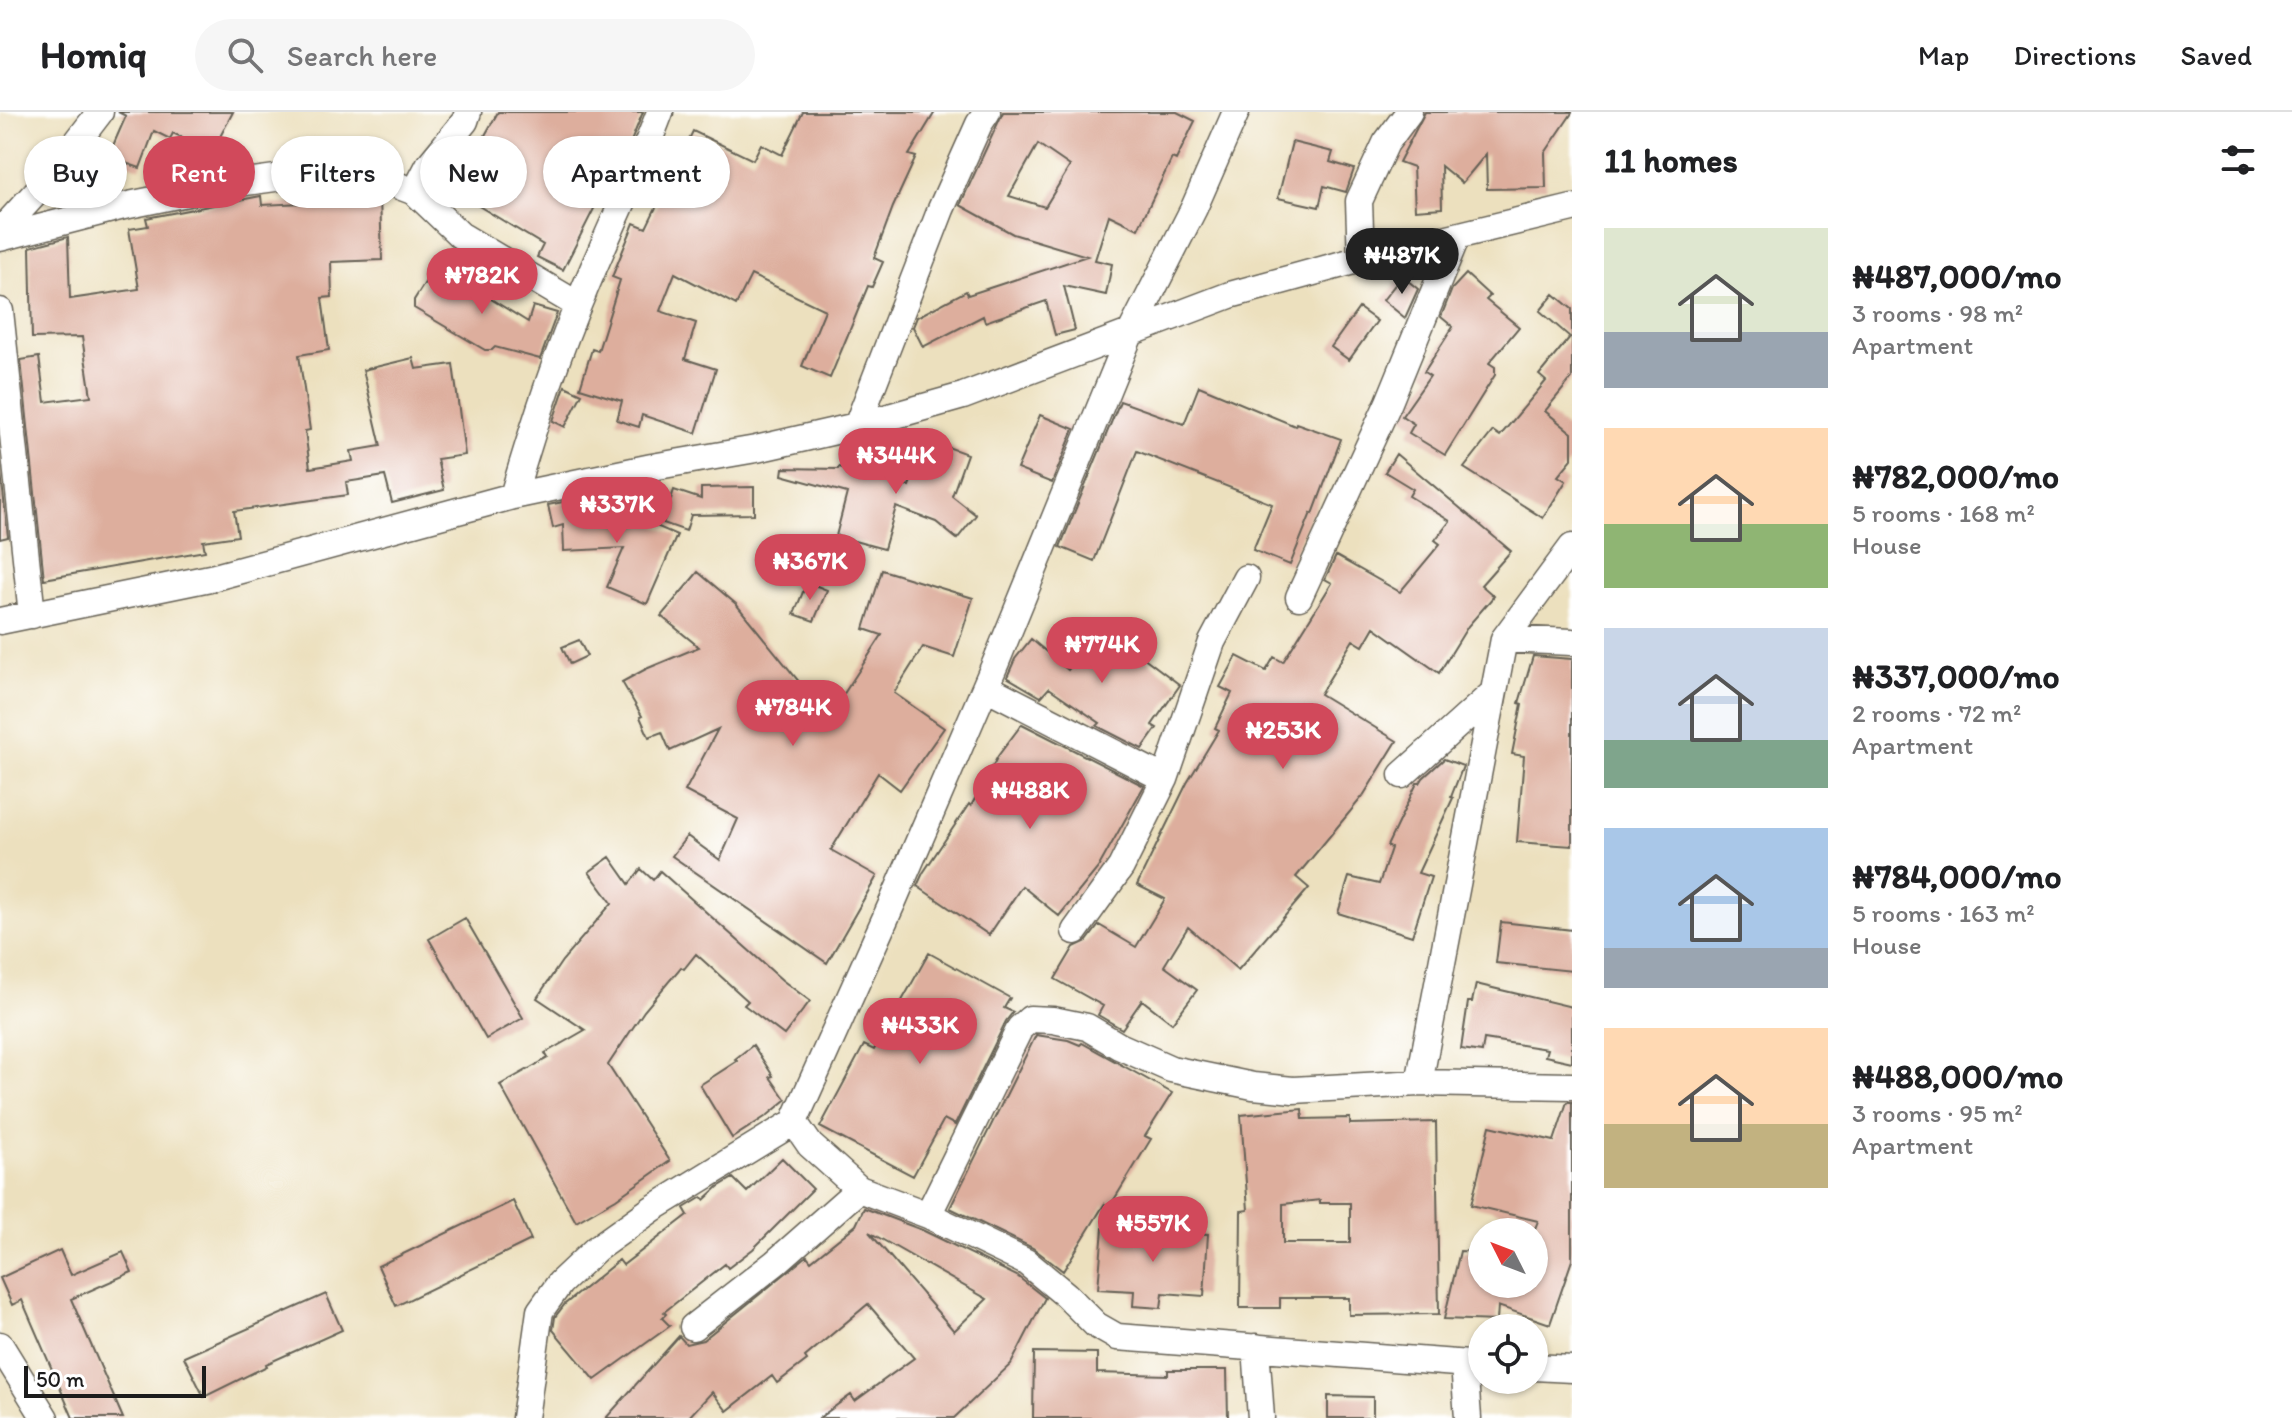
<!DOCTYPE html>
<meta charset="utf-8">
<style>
:root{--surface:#fff;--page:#f6f6f6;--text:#202124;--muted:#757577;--line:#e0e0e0;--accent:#d1495b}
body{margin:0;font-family:Itim,sans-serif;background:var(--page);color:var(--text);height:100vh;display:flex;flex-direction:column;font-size:30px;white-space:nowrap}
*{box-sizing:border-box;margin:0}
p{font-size:26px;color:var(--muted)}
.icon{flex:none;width:44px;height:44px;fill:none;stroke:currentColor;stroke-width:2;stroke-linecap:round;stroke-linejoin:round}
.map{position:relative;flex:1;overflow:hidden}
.drawer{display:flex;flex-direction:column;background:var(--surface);width:720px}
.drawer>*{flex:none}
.hud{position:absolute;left:24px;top:24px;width:760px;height:72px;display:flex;gap:16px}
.needle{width:52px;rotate:312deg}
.controls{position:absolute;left:1468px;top:1106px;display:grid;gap:16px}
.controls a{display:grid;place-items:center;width:80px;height:80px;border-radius:50%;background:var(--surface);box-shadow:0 2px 6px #0004;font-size:40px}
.scale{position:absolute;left:24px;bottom:20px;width:182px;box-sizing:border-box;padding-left:8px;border:4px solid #1c1c1c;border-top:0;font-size:22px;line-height:28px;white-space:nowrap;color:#1c1c1c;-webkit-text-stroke:6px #fff;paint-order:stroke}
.price{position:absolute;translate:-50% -68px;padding:0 18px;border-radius:28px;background:var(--accent);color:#fff;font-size:26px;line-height:52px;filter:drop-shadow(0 2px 4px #0008)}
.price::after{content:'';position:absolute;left:50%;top:48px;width:24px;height:18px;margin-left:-12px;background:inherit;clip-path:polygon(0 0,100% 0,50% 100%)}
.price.selected{background:#222;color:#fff}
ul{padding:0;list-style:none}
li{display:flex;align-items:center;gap:24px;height:200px;padding:0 32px}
li span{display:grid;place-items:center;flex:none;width:224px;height:160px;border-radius:0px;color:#555}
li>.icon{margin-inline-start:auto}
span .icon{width:96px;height:96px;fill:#fffc;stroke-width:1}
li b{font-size:34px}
h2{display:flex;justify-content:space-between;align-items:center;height:96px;padding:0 32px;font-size:34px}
.chip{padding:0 28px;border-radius:36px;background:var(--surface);box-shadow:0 2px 6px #0004;font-size:28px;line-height:72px}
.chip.selected{background:var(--accent);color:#fff}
header{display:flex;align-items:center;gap:48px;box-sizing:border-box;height:112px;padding:0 40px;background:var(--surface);border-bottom:2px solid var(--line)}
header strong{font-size:38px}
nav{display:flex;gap:44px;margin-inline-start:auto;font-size:28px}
.search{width:560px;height:72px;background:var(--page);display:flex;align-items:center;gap:20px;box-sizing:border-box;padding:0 28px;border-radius:44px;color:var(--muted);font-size:30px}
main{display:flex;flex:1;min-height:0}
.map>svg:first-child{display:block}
.building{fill:#ddae9d;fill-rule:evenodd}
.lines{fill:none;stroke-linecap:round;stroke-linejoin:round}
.minor-casing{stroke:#656155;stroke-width:29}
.minor{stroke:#fff;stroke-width:26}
</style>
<header>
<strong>Homiq</strong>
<div class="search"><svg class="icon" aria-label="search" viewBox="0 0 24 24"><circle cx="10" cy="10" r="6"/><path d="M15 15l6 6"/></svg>Search here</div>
<nav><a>Map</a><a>Directions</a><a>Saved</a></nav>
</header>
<main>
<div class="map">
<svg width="1572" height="1306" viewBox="0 0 1572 1306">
<rect width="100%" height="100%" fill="#fff"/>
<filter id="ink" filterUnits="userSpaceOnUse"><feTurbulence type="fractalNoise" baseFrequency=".0125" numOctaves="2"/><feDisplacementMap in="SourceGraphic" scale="16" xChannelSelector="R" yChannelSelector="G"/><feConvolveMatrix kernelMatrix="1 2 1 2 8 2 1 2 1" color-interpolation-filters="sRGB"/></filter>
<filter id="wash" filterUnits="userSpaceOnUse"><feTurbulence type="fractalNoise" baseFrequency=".006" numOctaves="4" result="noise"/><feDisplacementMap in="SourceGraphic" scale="32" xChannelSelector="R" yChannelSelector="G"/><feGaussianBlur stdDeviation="1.8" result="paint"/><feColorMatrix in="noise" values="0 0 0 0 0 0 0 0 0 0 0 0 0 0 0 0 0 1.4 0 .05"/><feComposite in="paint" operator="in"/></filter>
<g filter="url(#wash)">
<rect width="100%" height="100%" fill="#ece0be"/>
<g id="blocks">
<!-- building -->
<path class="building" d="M118,0h115l-21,40 -39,-19 -3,6 -16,-8 -14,37 -32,-11 18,-41z
M498,0h145l-24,59 -5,-2 -51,101 -26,-13 6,-12 -89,-54z
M803,0h132l-26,43 7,2 -23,50 -19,51 9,4 -11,25 -4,-1 -38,92 -28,-12 23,-56 -74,-35 -15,30 -61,-32 -15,38 36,12 -11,36 31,10 -20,64 -54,-18 -3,12 -22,-7 5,-19 -42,-13 12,-39 6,2 22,-71 -8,-3 22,-54 12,5 47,-97 60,29 8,-16 21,11z
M1003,0h174l18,9 -19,39 -4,-2 -34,71 -29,-14 -14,45 17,4 -6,31 -42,-9 11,44 -20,5 -9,-34 -61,21 -2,-6 -60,31 -10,-20 4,-10 49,-26 2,4 119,-39 -74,-22 -53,-29zM1038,32l32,22 -25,41 -36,-11z
M1425,0h147v1l-27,40 1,35 -59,1 -1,-35 -24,29 -21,-17 1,42 -27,2 -2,-43 -14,-5z
M1292,30l41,10 -3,10 24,7 -8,23 -22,-6 -5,21 -41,-9z
M345,80h24l11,4 2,64 -51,2 1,35 -10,1 7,52 -30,5 11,75 -5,1 5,37 43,-7 -2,-10 30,-5 -18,-76 50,-12 3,11 37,-5 12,91 -28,4 7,31 -52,13 -7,-27 -39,6 2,13 -114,16 4,25 -35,5 2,10 -161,28 -23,-219 18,-3 6,45 46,-6 -9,-59 -50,1 -2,-91 38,-10 2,62 69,-10 -10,-60 19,-3 -2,-8 115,-22 1,9 83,-4z
M436,153l92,57 5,-16 24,7 -17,46 -45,-12 -3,3h-7l-71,-42v-8z
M1466,162l24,22 -4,4 33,27 -30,36 6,4v8l-50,80 -36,-22 5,-9 -12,-8 28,-40 -6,-4 29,-45 -12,-10 11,-28z
M1402,164l16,13 -13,29 -22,-18z
M1554,182l18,15v69l-27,33 27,22v26l-14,17 8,5 -23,37 -79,-50 29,-37 7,5 46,-55 -7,-6 31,-38 -30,-26z
M1359,196l18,13 -28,39 -18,-13z
M565,274l17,8 -17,33 -12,-6z
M1199,274l96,40 1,-3 45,16 -28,75 -2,-1 -21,52 -37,-15 19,-46 -135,-53 -43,110 -34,-14 60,-146 64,23z
M1040,303l34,14 -22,54 -35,-14z
M926,327l41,15 -15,42 24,19 -19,24 -21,-17 -40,-15 -12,42 -48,-13 11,-43 -65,-18 1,-7 55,1 1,-2 70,19z
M1396,342l115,97 -30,34 13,11 -26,30 -29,47 -65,-46 -11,19 -10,-6 -33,54 77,47 -34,55 -67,81 13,11 -71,82 -50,-43 -24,39 33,24 -25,33 -30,-23 -20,29 -24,-14 5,-9 -48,-27 19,-32 13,-6 12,-16 37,22 29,-48 -28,-14 50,-102 32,-53 -4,-2 17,-35 -12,-6 17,-31 29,15 8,-14 9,5 49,-79 -7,-4 11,-23 64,36 40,-48 -5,-4 15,-19 -41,-25 4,-7 -28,-17z
M0,352l8,73 -8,2z
M754,375v27l-63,1 -5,16 -23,-8 11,-33 27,9v-11z
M588,385l5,20 38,-2 46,20 -30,69 -40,-17 17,-39 -60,3 -1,-26 -10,3 -5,-23z
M882,458l91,28 -19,59 -31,-10 -29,46 50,35 -44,62 -22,-17 -47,77 46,26 -50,87 -155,-107 15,-20 33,24 18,-41 -53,-28 33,-62 -48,22 -8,-19 -13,5 -9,-20 2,-1 -20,-34 24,-13 53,-22 -38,-31 37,-44 38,32 77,95 21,10 48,-74 -18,-6z
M807,470l20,8 -13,31 -20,-7z
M1102,514l78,59 -28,40 5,3 -15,21 -45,-23 3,-3 -51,-35 -8,9 -34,-20 8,-18 16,-20 37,31z
M579,528l8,16 -17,8 -8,-17z
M1533,544l39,3v187l-55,-4 7,-86 -12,-2 10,-50 -3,-1z
M1022,612l122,62 -46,82 -39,48 -37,-30 -33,49 -72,-49 6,-13 46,-69 2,2 27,-50z
M1444,647l19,7 -12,31 2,1 -35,75 13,4 -19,59 -74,-23 11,-36 30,7 12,-36 -4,-2 30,-63h3l3,-5z
M610,745l19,27 12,-15 12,11 7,-9 122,109 28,21 -26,34 -40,-30 4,-4 -52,-47 -12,15 -3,-2 -37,44 -36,54 62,96 -54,38 -40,23 -76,-137 48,-27 -3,-5 40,-23 -48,-32 25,-37 50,-58 -23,-31z
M465,806l58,100 -37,21 -57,-100z
M1501,810l71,8v41l-76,-8z
M929,841l81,45 -6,10 9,4 -7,9 -51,104 -11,-6 -31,57 -93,-49 44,-82 10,5z
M1476,872l96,23v55l-27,-6 2,-7 -63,-10 -2,13 -21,-3 7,-47h4z
M1036,923l32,5 12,5 2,-2 90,50 -27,43 6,3 -28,46 -19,31 1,-13 -42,68 -30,-23 -83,-40z
M753,933l20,31 -3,1 16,23 -18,15 -36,23 -32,-53 37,-24 -2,-2z
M1567,990h5v158l-22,64 -52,-18 -1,15 -53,-2 16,-68 22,1v32h52v-53l4,-10 -67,-16 19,-79 64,15z
M1302,997l1,10 47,-1v6l86,-2 3,192 -90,1v-17h-69v10h-40l1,-97 7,-1 -7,-95zM1320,1088v3h30v40h-67v-39z
M782,1046l31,31 -60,60 -25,19 -3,-4 -61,48 2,2 -4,4 8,8 -75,54 -42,-50 2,-13 10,-13 54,-44 4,5 65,-50 -4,-7 18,-11 2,3 14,-13 15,-9 14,14z
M513,1089l18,39 -135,66 -18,-40z
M864,1096l58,22 95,46 28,22 -34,66 -57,54h-135l32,-23 4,6 59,-43 -46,-54 -63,53 2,3 -30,23 -5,-7 -45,35 -15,-19 -24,26h-82l73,-82 7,8 17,-4 104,-84 4,5 45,-36zM869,1120l118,67 -33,32z
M1103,1116l105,6 -4,62 -41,-3 -2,15 -28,-2 1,-15 -36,-2z
M60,1138l11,25 52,-23 9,20 -61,27 52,119h-50l-51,-118 -10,5 -12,-27z
M326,1182l16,36 -76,34 1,2 -63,31 -20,-40z
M1034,1240l63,1v20l71,2v-5h59l1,48h-195z
M1328,1284l45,1v21h-45z"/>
</g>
</g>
<g filter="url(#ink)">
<use href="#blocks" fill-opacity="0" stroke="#656155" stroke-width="2"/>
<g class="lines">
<defs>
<path id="minor" d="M415,80l14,-27 36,-44 3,-9
M0,120l51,-56 49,-64
M0,126l124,-32 107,-22 59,-8 72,-4 53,20 45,43 118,70
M1361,147l-2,-58 27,-58 23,-31
M0,199l32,304
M857,314l84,-217 38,-85 8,-12
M513,384c20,-68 42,-138 70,-203 25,-61 54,-119 77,-181
M1299,485l90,-195 67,-164
M0,509l215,-44 298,-81 139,-29 104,-18 101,-23 106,-30 267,-101 131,-36 211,-51
M1504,527l68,3
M986,575l179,92
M1402,663l91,-82
M1075,819l46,-64 44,-88 47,-137 34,-64
M1419,971l85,-444 68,-92
M794,1010l16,23 49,44 69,26 98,47 40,33 30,30 21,12 365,28
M928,1103l92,-187 10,-9 23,1 34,7 32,19 52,23 82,17 40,4 126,-7 153,3
M693,1215l82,-64 84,-74
M0,1233l45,73
M1256,1235l5,71
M1464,1252l4,54
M1534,1255l38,2
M525,1306l15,-107 20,-28 36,-34 56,-40 142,-87 100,-223 102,-237 134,-328 64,-126 42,-96"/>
</defs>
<!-- minor casing -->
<use href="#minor" class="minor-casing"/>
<!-- minor -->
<use href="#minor" class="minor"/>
</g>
</g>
</svg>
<div class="controls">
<a><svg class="needle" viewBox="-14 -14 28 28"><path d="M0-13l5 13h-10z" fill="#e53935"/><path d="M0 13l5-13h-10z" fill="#757577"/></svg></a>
<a><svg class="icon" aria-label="locate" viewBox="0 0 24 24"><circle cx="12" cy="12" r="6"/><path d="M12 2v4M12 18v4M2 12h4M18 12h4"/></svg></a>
</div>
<div class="scale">50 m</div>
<b class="price selected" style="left:1402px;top:184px">₦487K</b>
<b class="price" style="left:482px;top:204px">₦782K</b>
<b class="price" style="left:896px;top:384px">₦344K</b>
<b class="price" style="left:617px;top:433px">₦337K</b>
<b class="price" style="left:810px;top:490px">₦367K</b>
<b class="price" style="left:1102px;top:573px">₦774K</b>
<b class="price" style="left:793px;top:636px">₦784K</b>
<b class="price" style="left:1283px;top:659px">₦253K</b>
<b class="price" style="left:1030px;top:719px">₦488K</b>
<b class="price" style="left:920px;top:954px">₦433K</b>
<b class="price" style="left:1153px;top:1152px">₦557K</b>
<div class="hud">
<a class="chip">Buy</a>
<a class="chip selected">Rent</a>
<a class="chip">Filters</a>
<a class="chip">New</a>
<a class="chip">Apartment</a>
</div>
</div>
<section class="drawer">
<h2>11 homes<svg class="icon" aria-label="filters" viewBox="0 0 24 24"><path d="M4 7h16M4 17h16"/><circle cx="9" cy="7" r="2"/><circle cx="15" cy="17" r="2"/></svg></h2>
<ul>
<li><span style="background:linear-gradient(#dfe7d0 65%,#9aa5b1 0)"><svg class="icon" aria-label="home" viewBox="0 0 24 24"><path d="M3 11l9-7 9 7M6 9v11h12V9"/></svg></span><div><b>₦487,000/mo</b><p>3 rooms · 98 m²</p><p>Apartment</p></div></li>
<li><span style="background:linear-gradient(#ffd9b3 60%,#8fb573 0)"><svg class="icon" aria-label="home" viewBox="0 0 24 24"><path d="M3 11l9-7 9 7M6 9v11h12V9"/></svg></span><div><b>₦782,000/mo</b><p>5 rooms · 168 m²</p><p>House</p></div></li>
<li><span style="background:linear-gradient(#c9d6e8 70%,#7fa58c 0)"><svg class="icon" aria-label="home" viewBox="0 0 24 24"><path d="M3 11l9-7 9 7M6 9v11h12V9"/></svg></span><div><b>₦337,000/mo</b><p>2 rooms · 72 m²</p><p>Apartment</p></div></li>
<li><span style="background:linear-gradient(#a9c7e8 75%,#9aa5b1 0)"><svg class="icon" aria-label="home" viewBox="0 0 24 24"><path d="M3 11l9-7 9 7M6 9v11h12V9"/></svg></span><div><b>₦784,000/mo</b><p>5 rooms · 163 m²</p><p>House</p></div></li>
<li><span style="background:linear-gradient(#ffd9b3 60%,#c2b280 0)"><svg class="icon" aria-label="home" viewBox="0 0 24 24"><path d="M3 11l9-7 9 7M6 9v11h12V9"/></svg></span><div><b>₦488,000/mo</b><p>3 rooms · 95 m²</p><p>Apartment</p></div></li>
</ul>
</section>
</main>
